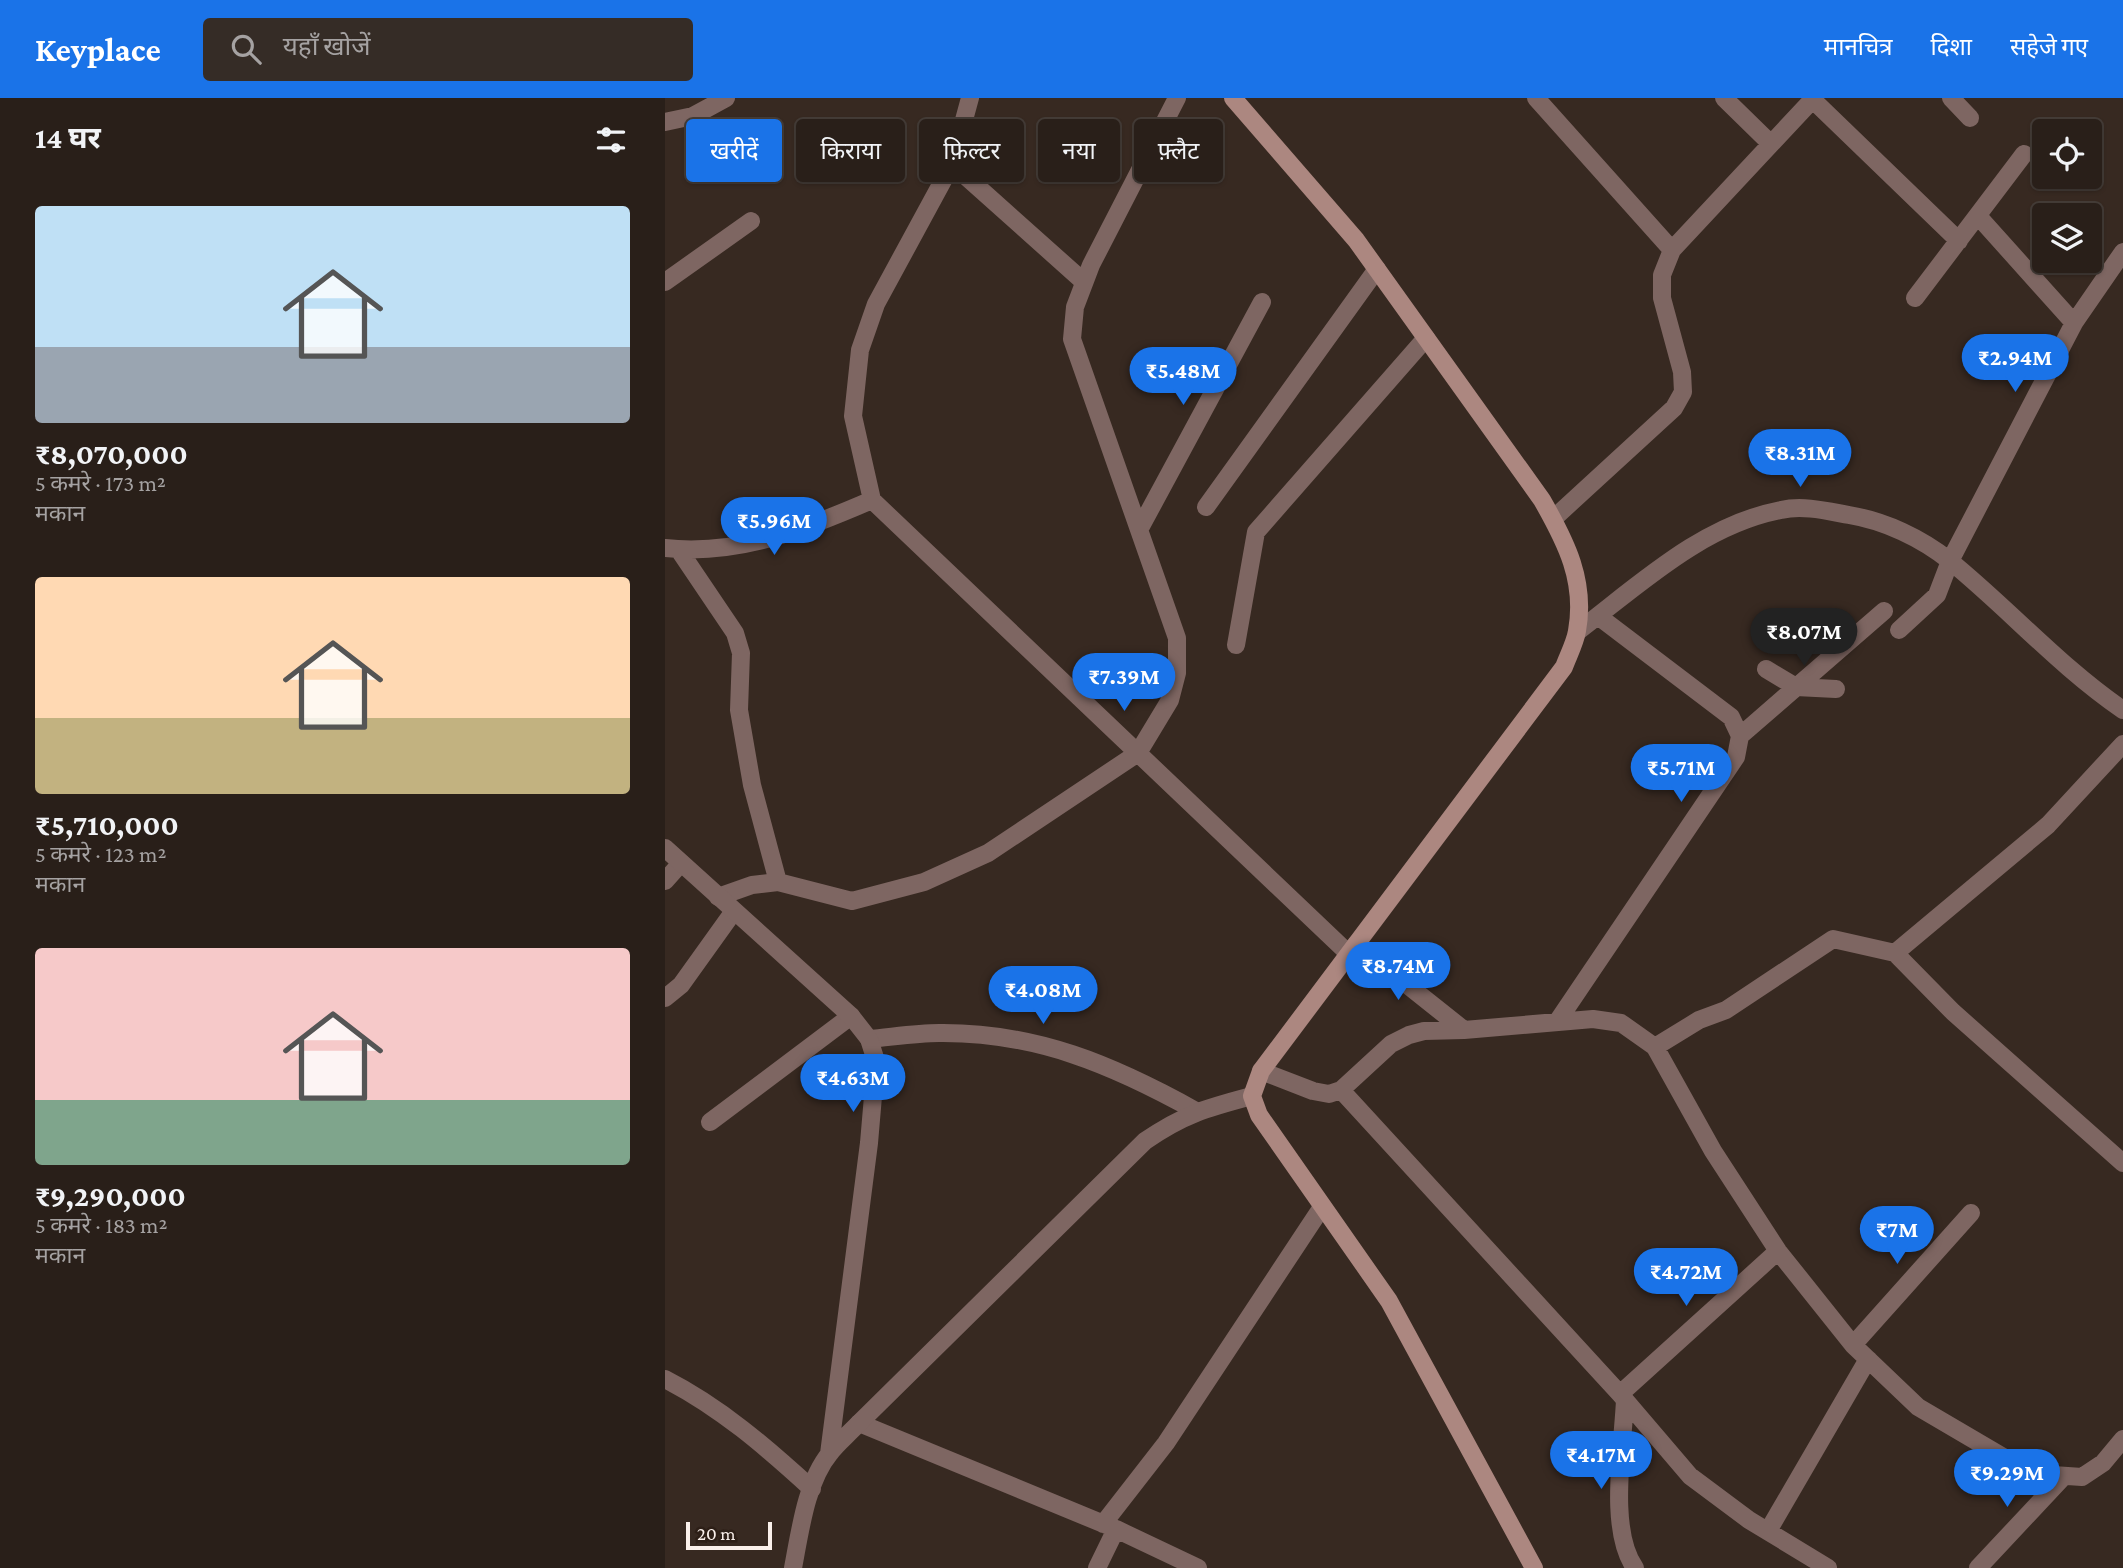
<!DOCTYPE html>
<html lang="hi">
<meta charset="utf-8">
<style>
:root{--surface:#291f19;--page:#352c26;--text:#f1f3f6;--muted:#a5a2a2;--line:#453d38;--accent:#1a73e8}
body{margin:0;font-family:"Crimson Pro","Noto Sans Devanagari",serif;background:var(--page);color:var(--text);height:100vh;display:flex;flex-direction:column;font-size:26px;white-space:nowrap}
*{box-sizing:border-box;margin:0}
p{font-size:23px;color:var(--muted)}
.icon{flex:none;width:38px;height:38px;fill:none;stroke:currentColor;stroke-width:2;stroke-linecap:round;stroke-linejoin:round}
.map{position:relative;flex:1;overflow:hidden}
.side{display:flex;flex-direction:column;background:var(--surface);width:665px}
.side>*{flex:none}
.guide{position:absolute;left:21px;top:21px;width:665px;height:63px;display:flex;gap:14px}
.tools{position:absolute;left:1367px;top:21px;display:grid;gap:14px}
.tools a{display:grid;place-items:center;width:70px;height:70px;border-radius:7px;background:var(--surface);box-shadow:0 2px 5px #0004,0 0 0 2px var(--line);font-size:35px}
.scale{position:absolute;left:21px;bottom:18px;width:86px;box-sizing:border-box;padding-left:7px;border:4px solid #faf0eb;border-top:0;font-size:19px;line-height:24px;white-space:nowrap;color:#faf0eb;-webkit-text-stroke:5px #2d1f17;paint-order:stroke}
.price{position:absolute;translate:-50% -60px;padding:0 16px;border-radius:24px;background:var(--accent);color:#fff;font-size:23px;line-height:46px;filter:drop-shadow(0 2px 4px #0008)}
.price::after{content:'';position:absolute;left:50%;top:42px;width:21px;height:16px;margin-left:-10px;background:inherit;clip-path:polygon(0 0,100% 0,50% 100%)}
.price.current{background:#222;color:#fff}
ul{padding:0;list-style:none}
li{display:grid;align-content:center;gap:14px;height:371px;padding:0 35px}
li span{display:grid;place-items:center;height:217px;border-radius:7px;color:#555}
li>.icon{margin-inline-start:auto}
span .icon{width:126px;height:126px;fill:#fffc;stroke-width:1}
li b{font-size:30px}
h2{display:flex;justify-content:space-between;align-items:center;height:84px;padding:0 35px;font-size:30px}
.chip{padding:0 24px;border-radius:7px;background:var(--surface);box-shadow:0 2px 5px #0004,0 0 0 2px var(--line);font-size:24px;line-height:63px}
.chip.current{background:var(--accent);color:#fff}
header{display:flex;align-items:center;gap:42px;box-sizing:border-box;height:98px;padding:0 35px;background:var(--accent);color:#fff}
header strong{font-size:33px}
nav{display:flex;gap:38px;margin-inline-start:auto;font-size:24px}
.search{width:490px;height:63px;background:var(--page);display:flex;align-items:center;gap:18px;box-sizing:border-box;padding:0 24px;border-radius:7px;color:var(--muted);font-size:26px}
main{display:flex;flex:1;min-height:0}
.map>svg:first-child{display:block}
.lines{fill:none;stroke-linecap:round;stroke-linejoin:round}
.minor{stroke:#7e6662;stroke-width:18}
.tertiary{stroke:#7e6662;stroke-width:18}
.secondary{stroke:#ac8780;stroke-width:18}
</style>
<header>
<strong>Keyplace</strong>
<div class="search"><svg class="icon" aria-label="search" viewBox="0 0 24 24"><circle cx="10" cy="10" r="6"/><path d="M15 15l6 6"/></svg>यहाँ खोजें</div>
<nav><a>मानचित्र</a><a>दिशा</a><a>सहेजे गए</a></nav>
</header>
<main>
<section class="side">
<h2>14 घर<svg class="icon" aria-label="filters" viewBox="0 0 24 24"><path d="M4 7h16M4 17h16"/><circle cx="9" cy="7" r="2"/><circle cx="15" cy="17" r="2"/></svg></h2>
<ul>
<li><span style="background:linear-gradient(#bfe0f5 65%,#9aa5b1 0)"><svg class="icon" aria-label="home" viewBox="0 0 24 24"><path d="M3 11l9-7 9 7M6 9v11h12V9"/></svg></span><div><b>₹8,070,000</b><p>5 कमरे · 173 m²</p><p>मकान</p></div></li>
<li><span style="background:linear-gradient(#ffd9b3 65%,#c2b280 0)"><svg class="icon" aria-label="home" viewBox="0 0 24 24"><path d="M3 11l9-7 9 7M6 9v11h12V9"/></svg></span><div><b>₹5,710,000</b><p>5 कमरे · 123 m²</p><p>मकान</p></div></li>
<li><span style="background:linear-gradient(#f6c9c9 70%,#7fa58c 0)"><svg class="icon" aria-label="home" viewBox="0 0 24 24"><path d="M3 11l9-7 9 7M6 9v11h12V9"/></svg></span><div><b>₹9,290,000</b><p>5 कमरे · 183 m²</p><p>मकान</p></div></li>
</ul>
</section>
<div class="map">
<svg width="1458" height="1470" viewBox="0 0 1458 1470">
<rect width="100%" height="100%" fill="#372921"/>
<g class="lines">
<!-- minor -->
<path class="minor" d="M305,0l-18,66 -76,140 -16,46 -7,66 19,84 477,454
M871,0l136,152
M1059,0l46,45
M1286,0l19,20
M1148,2l146,141
M0,24l28,-6 33,-18
M287,66l132,118
M1313,118l96,107
M0,184l86,-61
M1250,200l109,-144
M541,409l171,-238
M888,421l121,-111 9,-16 -1,-20 -20,-74v-23l10,-25 142,-152
M474,432l123,-228
M0,450c74,8 140,-19 207,-48
M14,452l56,83 6,20 -2,57 13,75 26,97
M1234,532l38,-35 13,-34 124,-238 49,-71
M912,534c62,-47 125,-107 204,-122 22,-5 46,1 68,5 36,6 72,23 101,46 59,48 110,106 173,149
M571,547l20,-113 170,-194
M1101,571l30,18 40,2
M1075,638l144,-125
M0,783l16,-18
M53,799l34,-12 26,-3 74,19 72,-19 64,-29 150,-100 32,-53 7,-27v-35l-105,-299 3,-32 16,-42 86,-167
M691,846l108,86
M1230,855l58,59 170,151
M0,900l16,-13 53,-74
M892,924l179,-265 4,-21 -9,-19 -133,-101
M204,941c23,-2 47,-6 70,-6 97,-1 174,32 257,78
M990,949l44,-27 27,-10 107,-71 62,14 153,-128 75,-81
M596,973l52,20 16,3 12,-4 50,-46 18,-9 15,-4 40,-1 129,-11 28,4 34,24 58,104 65,100 75,94 65,62 92,54 43,14 29,2 21,-14 20,-24
M676,992l279,304 70,82 59,44 79,48
M45,1024l141,-106
M1188,1247l118,-132
M955,1296l158,-143
M960,1302c-2,47 -17,130 10,168
M194,1325l257,106 82,39
M438,1426l63,-81 156,-236
M1103,1433l100,-172
M432,1470l19,-39
M1313,1470l86,-92"/>
<!-- tertiary -->
<path class="tertiary" d="M0,750l186,168 18,23 7,22 -7,82 -40,311
M0,1281c55,28 101,68 147,110
M128,1470c7,-36 13,-86 37,-115 6,-8 13,-14 19,-20l296,-292c39,-27 62,-33 107,-45"/>
<!-- secondary -->
<path class="secondary" d="M568,0l123,142 186,260c24,42 44,81 35,131 -2,12 -9,25 -13,36l-303,404 -9,25 7,19 130,186 145,267"/>
</g>
</svg>
<div class="tools">
<a><svg class="icon" aria-label="locate" viewBox="0 0 24 24"><circle cx="12" cy="12" r="6"/><path d="M12 2v4M12 18v4M2 12h4M18 12h4"/></svg></a>
<a><svg class="icon" aria-label="layers" viewBox="0 0 24 24"><path d="M12 4l9 5-9 5-9-5zM3 14l9 5 9-5"/></svg></a>
</div>
<div class="scale">20 m</div>
<b class="price" style="left:1350px;top:296px">₹2.94M</b>
<b class="price" style="left:518px;top:309px">₹5.48M</b>
<b class="price" style="left:1135px;top:391px">₹8.31M</b>
<b class="price" style="left:109px;top:459px">₹5.96M</b>
<b class="price current" style="left:1139px;top:570px">₹8.07M</b>
<b class="price" style="left:459px;top:615px">₹7.39M</b>
<b class="price" style="left:1016px;top:706px">₹5.71M</b>
<b class="price" style="left:733px;top:904px">₹8.74M</b>
<b class="price" style="left:378px;top:928px">₹4.08M</b>
<b class="price" style="left:188px;top:1016px">₹4.63M</b>
<b class="price" style="left:1232px;top:1168px">₹7M</b>
<b class="price" style="left:1021px;top:1210px">₹4.72M</b>
<b class="price" style="left:936px;top:1393px">₹4.17M</b>
<b class="price" style="left:1342px;top:1411px">₹9.29M</b>
<div class="guide">
<a class="chip current">खरीदें</a>
<a class="chip">किराया</a>
<a class="chip">फ़िल्टर</a>
<a class="chip">नया</a>
<a class="chip">फ़्लैट</a>
</div>
</div>
</main>
